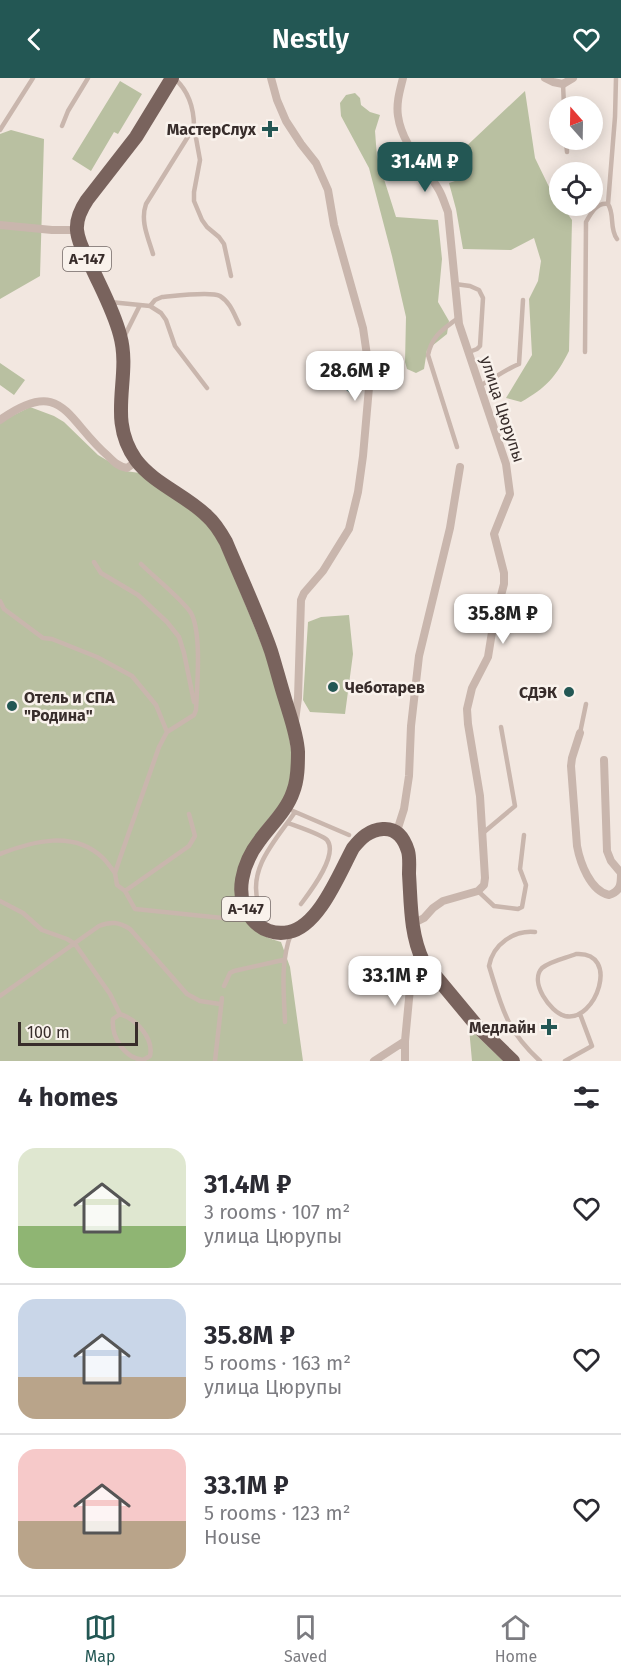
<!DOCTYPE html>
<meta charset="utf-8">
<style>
:root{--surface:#fff;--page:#f2f2f3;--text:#2b2b33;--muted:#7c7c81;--line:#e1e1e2;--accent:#235754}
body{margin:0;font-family:"Fira Sans",sans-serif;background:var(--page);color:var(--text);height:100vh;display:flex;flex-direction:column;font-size:22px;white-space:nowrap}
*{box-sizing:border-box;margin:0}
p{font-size:20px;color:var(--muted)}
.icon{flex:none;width:33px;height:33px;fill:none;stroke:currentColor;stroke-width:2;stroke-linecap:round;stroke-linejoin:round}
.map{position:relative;height:983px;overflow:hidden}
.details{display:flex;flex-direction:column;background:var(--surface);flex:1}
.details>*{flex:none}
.needle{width:39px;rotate:340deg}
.controls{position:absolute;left:549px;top:18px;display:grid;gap:12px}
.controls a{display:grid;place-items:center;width:54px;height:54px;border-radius:50%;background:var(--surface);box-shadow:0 3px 15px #0003;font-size:30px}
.scale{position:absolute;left:18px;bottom:15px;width:120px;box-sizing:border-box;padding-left:6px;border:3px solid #382d2b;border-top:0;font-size:16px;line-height:21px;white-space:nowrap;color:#382d2b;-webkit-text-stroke:4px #f9f2ec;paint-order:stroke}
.price{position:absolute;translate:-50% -51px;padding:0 14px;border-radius:12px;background:#fff;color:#222;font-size:20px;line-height:39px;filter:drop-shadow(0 2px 3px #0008)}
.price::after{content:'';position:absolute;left:50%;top:36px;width:18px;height:14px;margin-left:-9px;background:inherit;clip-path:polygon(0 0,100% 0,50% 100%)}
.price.on{background:var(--accent);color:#fff}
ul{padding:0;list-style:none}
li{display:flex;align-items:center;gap:18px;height:150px;padding:0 18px}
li+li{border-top:2px solid var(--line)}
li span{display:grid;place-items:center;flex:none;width:168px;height:120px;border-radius:18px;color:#555}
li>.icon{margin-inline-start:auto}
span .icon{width:72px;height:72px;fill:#fffc;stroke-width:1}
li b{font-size:26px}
h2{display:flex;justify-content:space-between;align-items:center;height:72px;padding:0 18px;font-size:26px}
header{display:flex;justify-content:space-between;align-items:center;height:78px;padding:0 18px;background:var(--accent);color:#fff;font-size:27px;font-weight:600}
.tabs{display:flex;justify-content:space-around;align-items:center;height:84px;border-top:2px solid var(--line);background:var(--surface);font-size:16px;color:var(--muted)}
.tabs a{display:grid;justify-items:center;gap:3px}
.tabs .on{color:var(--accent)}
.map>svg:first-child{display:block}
.green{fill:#b9c0a1}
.water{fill:#81ada9}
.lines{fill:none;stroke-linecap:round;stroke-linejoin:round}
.service{stroke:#c9b6ad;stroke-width:4.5}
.minor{stroke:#c9b6ad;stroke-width:8}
.primary{stroke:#79635d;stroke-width:14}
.poi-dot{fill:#235754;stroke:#f9f2ec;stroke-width:2}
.labels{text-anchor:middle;stroke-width:5;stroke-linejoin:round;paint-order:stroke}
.shield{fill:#f9f2ec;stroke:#726865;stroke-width:1.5}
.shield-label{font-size:15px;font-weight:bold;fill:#382d2b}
.poi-label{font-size:16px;font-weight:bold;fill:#382d2b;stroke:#f9f2ec;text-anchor:end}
.street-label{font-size:16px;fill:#382d2b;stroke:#f9f2ec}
</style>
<header><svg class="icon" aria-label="back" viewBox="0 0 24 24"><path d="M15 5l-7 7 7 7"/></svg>Nestly<svg class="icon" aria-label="heart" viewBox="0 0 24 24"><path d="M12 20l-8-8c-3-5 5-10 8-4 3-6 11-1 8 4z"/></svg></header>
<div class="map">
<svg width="621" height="983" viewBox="0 0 621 983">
<rect width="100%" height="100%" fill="#f2e7e0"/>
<!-- green -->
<path class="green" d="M120,3l22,13 -24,40 -4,-2 -23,39 -19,-12z
M525,13l10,67 16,33 8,12 1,3h2l10,14 -3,131c-13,26 -23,37 -48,51l-15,-4 26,-43 -3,-56 9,-18 3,-20 -7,-23 -23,12 -48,-1 -7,-40 -7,-26 12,-4 1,-10 -5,-14z
M355,15l5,5 1,7 9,7 10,3 -5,16 2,26 19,60 42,3 4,39 -4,43 11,19 -2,13 -20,16 -3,19 -8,4 -9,-4 -2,-7 1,-45 -14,-61 -23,-88 -28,-52 -1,-13 6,-8z
M11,52l33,9 -4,137 -40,23v-165z
M0,285l25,17 -11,15 -14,-10z
M30,329l24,9 10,6 34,33 27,16 15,2 63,47 10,12 7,13 15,34 30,74 23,76 3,21v28l-3,12 -7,13 -28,35 -11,78c11,16 21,21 39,26l9,25 13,94h-303v-639z
M349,537l4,39 -8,60 -35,-2 -7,-12 5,-78 13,-5z
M469,950l34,33h-31z"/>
<!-- water -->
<path class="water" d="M355,294l5,2 1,5 -6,13 -5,1 -4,-3c-1,-5 4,-15 9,-18z"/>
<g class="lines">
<!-- service -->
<path class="service" d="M616,0l-1,39 -7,87c7,11 1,24 9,35
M563,6l1,22
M62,48l6,-15 20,-33
M194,49l6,33 -6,32v9l8,19 5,7 12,10 5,7 7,32
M0,52l33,-52
M566,62l1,12
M153,176c-5,-17 -13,-33 -7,-50l48,-77c0,-19 -5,-36 -20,-49
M455,206l15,2 9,4 4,8 -3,48 -3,3 -8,3
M110,224l40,4 11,7 5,7 9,26 32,42
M150,228l5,-6 7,-3c12,-1 49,-6 58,-1 10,6 14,18 19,28
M124,259l16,-32
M585,274l1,-130c5,-9 11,-20 22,-18
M479,308c15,-7 25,-16 40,-22l4,-64
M457,369l-29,-92c4,-20 16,-26 30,-37
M94,484l7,11 37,22 29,27 12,15 5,16 10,49
M141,486c13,13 41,35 50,49 11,20 6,74 5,97l-2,5 -27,17 -8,15 -39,111 -5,15 2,12 8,6 64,-45 6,-10 -6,-22
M0,523l4,8 39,29 9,1 45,18 35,19 24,29 11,27
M580,655l6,-29
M293,733l56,24
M288,745c8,3 35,12 39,17 12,15 -17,52 -26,64
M483,755l32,-27 -14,-79
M0,776c33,-13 74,-24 103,4 5,5 8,10 12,15
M125,813l10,18 107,11 4,-6
M478,813l16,15 24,3 4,-2 4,-22 -6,-16 4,-34
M0,823l23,12 19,17 25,9 8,5 35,50 10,20c16,5 34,24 30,42l-7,4c-18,-2 -32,-22 -30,-41l7,-5
M258,824c-10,-35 19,-63 37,-90
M535,854c-21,-2 -42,12 -46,34 13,42 17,64 51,95
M576,876c45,-3 20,69 -11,62 -15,-4 -36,-34 -23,-48 8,-7 24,-10 34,-14z
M224,908l6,-13 4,-2 49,-11
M0,918l99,-70c12,-5 20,-4 31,3l57,65 13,7 20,3
M285,944c-1,-29 -5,-60 6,-88
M215,983l7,-63
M565,983l27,-15 -12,-32"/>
<!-- minor -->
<path class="minor" d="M271,0l6,22 9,21 15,23 15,19 12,27 6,35 29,103 7,48 -7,80 -5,36 -9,37 -26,42 -19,22 -3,7 -3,98 -3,23
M403,0c-3,12 -7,25 -5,38 4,29 27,50 41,74 4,7 6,15 9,22l11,112 47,140 4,30 -16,40 10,39v11l-11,42 -5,31 -16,31 -5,21 1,15 12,72 5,82 -1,7 -6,6 -35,10 -10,7 -9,10 -12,6
M545,0l8,4 10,2 10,-6
M0,147l52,5h25
M0,342c63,-45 66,0 108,36 6,6 11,11 19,12l10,-7
M580,655l-8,25 -1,8 6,80c3,16 13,45 32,49 12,-4 12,-11 12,-22l-10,-12 -4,-10 -3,-91
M397,753l7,-22 5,-33 2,-50 8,-70 31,-128 10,-61
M374,983l31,-20 6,-63 3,-6 11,-6
M405,983v-20"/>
<!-- primary -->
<path class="primary" d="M172,0l-36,59 -49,63c-6,9 -11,19 -10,30 1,13 9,26 15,38 10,22 22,44 28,67 12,43 -14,83 16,125 18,24 50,35 71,56 8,7 14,17 19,26 15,36 32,72 45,109 5,16 9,32 14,48 5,17 12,35 13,53 0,12 0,28 -5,40 -6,18 -22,33 -33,48 -17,22 -28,56 -8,79 9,11 23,16 37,13 30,-6 50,-58 64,-84 8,-10 16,-18 30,-19 14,-1 21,9 25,22 2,7 1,16 1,23 2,29 1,60 14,87l54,65 36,35"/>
</g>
<!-- markers -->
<g class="poi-dot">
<path d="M267 42h6v6h6v6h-6v6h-6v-6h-6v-6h6z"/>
<circle cx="333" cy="609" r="6"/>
<circle cx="569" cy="614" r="6"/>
<circle cx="12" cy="628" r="6"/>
<path d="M546 940h6v6h6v6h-6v6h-6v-6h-6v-6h6z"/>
</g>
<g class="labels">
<!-- shield labels -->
<g class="shield">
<rect x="63" y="169" width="48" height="24" rx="4.5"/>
<rect x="222" y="819" width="48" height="24" rx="4.5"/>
</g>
<g class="shield-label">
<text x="87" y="186">А-147</text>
<text x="246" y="836">А-147</text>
</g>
<!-- poi labels -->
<g class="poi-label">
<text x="256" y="57">МастерСлух</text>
<text x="345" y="615" text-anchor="start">Чеботарев</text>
<text x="557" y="620">СДЭК</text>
<text x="24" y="625" text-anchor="start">Отель и СПА<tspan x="24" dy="18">"Родина"</tspan></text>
<text x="536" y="955">Медлайн</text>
</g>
<!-- street labels -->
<g class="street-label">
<text transform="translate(503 331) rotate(72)" y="6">улица Цюрупы</text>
</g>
</g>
</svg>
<div class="controls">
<a><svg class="needle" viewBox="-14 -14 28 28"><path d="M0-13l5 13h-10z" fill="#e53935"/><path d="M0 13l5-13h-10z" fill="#7c7c81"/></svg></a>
<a><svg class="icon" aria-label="locate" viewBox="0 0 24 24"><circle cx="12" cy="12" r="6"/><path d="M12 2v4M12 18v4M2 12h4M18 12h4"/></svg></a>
</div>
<div class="scale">100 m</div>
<b class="price on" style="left:425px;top:115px">31.4M ₽</b>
<b class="price" style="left:355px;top:324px">28.6M ₽</b>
<b class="price" style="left:503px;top:567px">35.8M ₽</b>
<b class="price" style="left:395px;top:929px">33.1M ₽</b>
</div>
<section class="details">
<h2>4 homes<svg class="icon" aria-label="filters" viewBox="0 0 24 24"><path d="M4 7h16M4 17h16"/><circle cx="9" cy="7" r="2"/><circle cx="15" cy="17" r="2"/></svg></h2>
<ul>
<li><span style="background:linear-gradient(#dfe7d0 65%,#8fb573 0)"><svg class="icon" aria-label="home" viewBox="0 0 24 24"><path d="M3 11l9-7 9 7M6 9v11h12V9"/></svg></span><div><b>31.4M ₽</b><p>3 rooms · 107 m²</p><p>улица Цюрупы</p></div><svg class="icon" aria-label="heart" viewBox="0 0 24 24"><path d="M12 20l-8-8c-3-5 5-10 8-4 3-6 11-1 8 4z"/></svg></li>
<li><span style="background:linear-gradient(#c9d6e8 65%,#b9a48a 0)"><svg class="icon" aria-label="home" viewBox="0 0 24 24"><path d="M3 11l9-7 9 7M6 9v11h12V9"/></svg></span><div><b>35.8M ₽</b><p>5 rooms · 163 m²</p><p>улица Цюрупы</p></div><svg class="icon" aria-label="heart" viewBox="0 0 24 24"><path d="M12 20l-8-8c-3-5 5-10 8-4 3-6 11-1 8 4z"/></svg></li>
<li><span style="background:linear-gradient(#f6c9c9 60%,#b9a48a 0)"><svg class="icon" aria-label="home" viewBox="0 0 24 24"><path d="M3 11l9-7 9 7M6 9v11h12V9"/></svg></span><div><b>33.1M ₽</b><p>5 rooms · 123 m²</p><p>House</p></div><svg class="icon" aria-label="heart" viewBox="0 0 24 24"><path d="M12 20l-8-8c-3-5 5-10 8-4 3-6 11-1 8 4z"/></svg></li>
</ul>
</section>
<nav class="tabs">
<a class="on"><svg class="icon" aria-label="map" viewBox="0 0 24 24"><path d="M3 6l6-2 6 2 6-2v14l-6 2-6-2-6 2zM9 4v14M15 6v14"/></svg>Map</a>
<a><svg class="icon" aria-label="saved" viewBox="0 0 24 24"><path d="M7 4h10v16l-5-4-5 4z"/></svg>Saved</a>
<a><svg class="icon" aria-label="home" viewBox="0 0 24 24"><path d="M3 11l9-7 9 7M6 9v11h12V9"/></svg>Home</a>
</nav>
